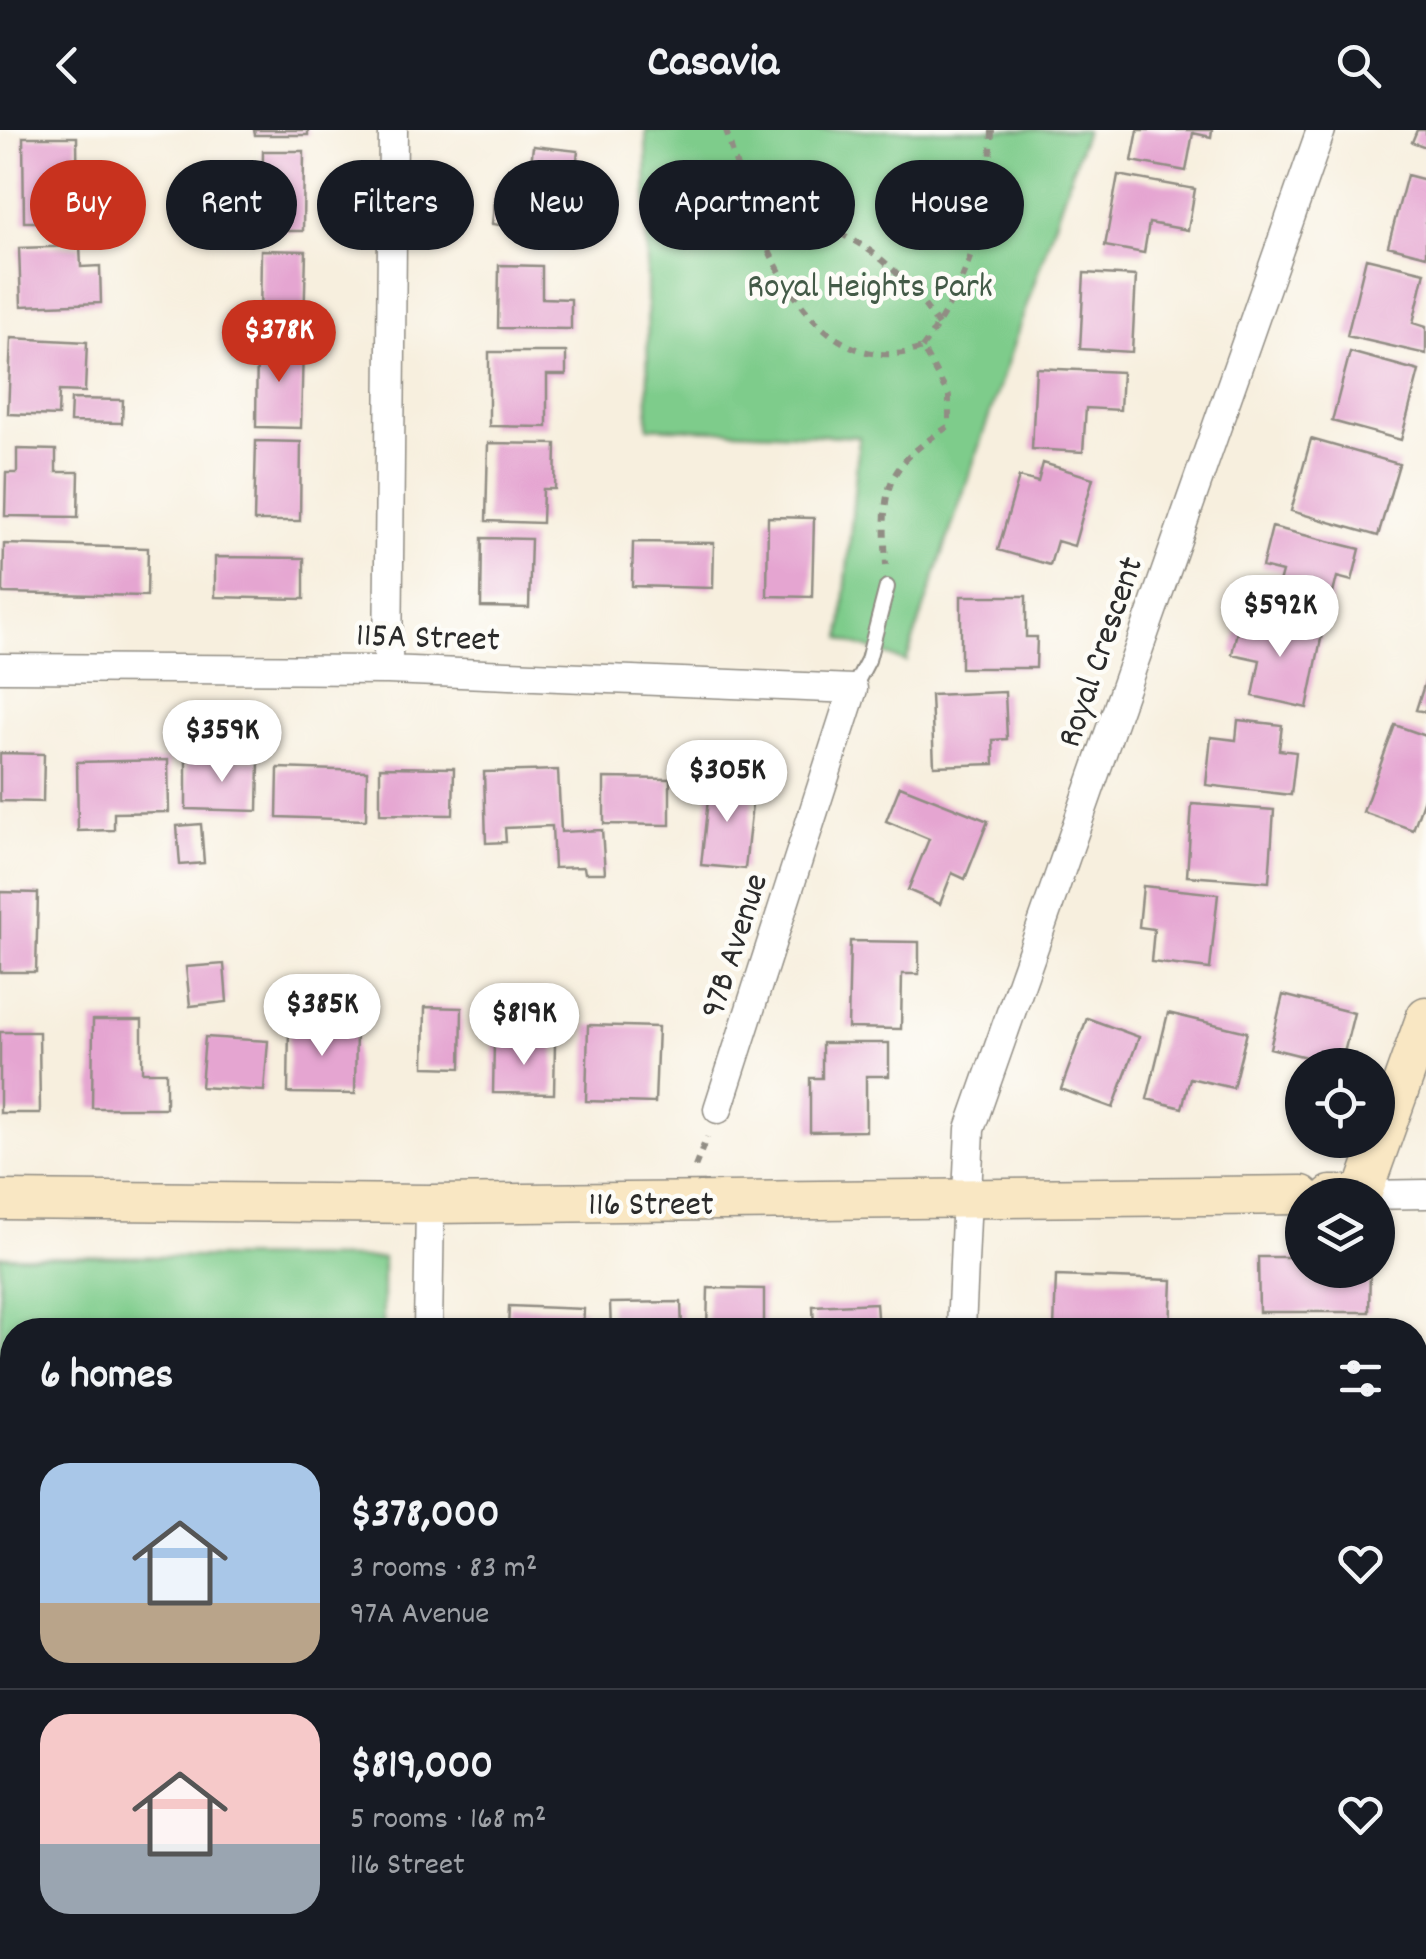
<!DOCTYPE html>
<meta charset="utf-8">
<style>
:root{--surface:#171b24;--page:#242831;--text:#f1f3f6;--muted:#9ea1a6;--line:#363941;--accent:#c8321e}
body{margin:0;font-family:Dekko,sans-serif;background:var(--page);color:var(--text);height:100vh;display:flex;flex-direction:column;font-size:38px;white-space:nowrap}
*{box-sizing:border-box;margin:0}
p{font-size:32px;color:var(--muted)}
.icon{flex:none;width:55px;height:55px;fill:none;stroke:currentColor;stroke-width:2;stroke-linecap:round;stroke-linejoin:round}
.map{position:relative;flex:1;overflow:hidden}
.details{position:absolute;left:0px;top:1188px;width:1428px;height:642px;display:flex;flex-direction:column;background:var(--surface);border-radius:40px 40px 0 0;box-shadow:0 2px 8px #0004}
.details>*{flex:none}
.banner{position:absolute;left:30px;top:30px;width:1368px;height:90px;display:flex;gap:20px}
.buttons{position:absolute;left:1285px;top:918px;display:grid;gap:20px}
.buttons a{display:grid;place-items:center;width:110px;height:110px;border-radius:50%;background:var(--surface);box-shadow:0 2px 8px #0004;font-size:50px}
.price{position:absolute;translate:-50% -85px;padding:0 22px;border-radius:35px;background:#fff;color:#222;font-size:32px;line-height:65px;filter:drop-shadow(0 2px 5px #0008)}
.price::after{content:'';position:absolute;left:50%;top:60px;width:30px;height:22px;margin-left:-15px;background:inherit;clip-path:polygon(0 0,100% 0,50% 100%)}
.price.selected{background:var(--accent);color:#fff}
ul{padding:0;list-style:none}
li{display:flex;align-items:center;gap:30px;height:250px;padding:0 40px}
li+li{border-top:2px solid var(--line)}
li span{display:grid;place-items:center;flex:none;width:280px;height:200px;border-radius:30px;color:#555}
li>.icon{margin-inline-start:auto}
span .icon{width:120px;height:120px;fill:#fffc;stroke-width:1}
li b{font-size:42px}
h2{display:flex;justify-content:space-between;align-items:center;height:120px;padding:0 40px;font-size:42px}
.pill{padding:0 35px;border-radius:45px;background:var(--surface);box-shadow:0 2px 8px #0004;font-size:35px;line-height:90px}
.pill.selected{background:var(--accent);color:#fff}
header{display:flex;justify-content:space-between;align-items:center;height:130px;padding:0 40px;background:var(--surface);font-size:45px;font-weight:800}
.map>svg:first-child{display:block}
.green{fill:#7ecc8b;stroke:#547c5b;stroke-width:2.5}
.building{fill:#e5a5d1}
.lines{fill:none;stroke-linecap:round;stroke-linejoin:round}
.lane-casing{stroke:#918d84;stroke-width:18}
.street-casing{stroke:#918d84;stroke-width:31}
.secondary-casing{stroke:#918d84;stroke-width:41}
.path{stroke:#918d84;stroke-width:6;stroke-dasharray:8 8;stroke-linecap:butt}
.lane{stroke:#fff;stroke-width:14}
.street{stroke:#fff;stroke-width:28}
.secondary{stroke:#f9e7c3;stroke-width:38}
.labels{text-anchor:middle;stroke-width:9;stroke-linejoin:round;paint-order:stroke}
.park-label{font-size:35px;fill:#445b48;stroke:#fdfcf7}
.street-label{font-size:35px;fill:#2b2b2b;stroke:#fdfcf7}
</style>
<header><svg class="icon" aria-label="back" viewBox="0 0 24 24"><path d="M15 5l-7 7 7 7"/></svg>Casavia<svg class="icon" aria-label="search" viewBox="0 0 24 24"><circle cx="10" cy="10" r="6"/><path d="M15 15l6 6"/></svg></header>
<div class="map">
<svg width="1426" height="1829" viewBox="0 0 1426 1829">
<rect width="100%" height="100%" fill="#fdfcf7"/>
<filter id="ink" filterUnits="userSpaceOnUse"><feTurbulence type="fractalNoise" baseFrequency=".01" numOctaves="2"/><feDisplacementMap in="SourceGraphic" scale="20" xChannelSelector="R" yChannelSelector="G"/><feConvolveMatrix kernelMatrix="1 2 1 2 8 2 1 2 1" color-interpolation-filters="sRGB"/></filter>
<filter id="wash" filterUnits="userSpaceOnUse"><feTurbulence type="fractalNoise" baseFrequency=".0048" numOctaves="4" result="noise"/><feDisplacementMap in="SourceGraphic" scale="40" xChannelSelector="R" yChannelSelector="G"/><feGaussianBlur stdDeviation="2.25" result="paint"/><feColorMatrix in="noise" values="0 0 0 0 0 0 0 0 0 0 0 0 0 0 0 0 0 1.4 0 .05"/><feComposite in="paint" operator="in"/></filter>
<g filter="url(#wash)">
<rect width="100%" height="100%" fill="#f7efde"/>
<!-- green -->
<path class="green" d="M646,0h440l-180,532 -65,-23 18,-202 -211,-10z
M0,1126l383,2v72h-371v221h-12z
M0,1643h12v69h-12z"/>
<g id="blocks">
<!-- building -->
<path class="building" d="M254,0h54v5h-53z
M1138,0h74l-1,7 -18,-4 -7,38 -54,-10z
M1417,0h9v17l-14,-5z
M23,7h54l1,85h-54z
M533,16l45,5 -10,83 -76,-10 4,-35 32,4z
M263,21h41l-1,80h-41z
M1118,45l77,14 -7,41 -39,-7 -5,30 -39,-7z
M1407,45l19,5v76l-38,-10z
M80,116l1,21 19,-1 1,37 -80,3 -2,-58z
M261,120l45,1 -2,78 -44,-1z
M1366,128l59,14 -12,51 13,4v27l-79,-18z
M499,135l43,1v32l29,1v30l-73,-1z
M1084,143l52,3 -4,76 -52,-3z
M11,208l76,4 -2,50 -26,-1 -1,25 -50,-2z
M257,213l46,1 -2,84 -45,-1z
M489,222h77v23h-19v52l-58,-1z
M1350,222l69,19 -18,69 -69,-19z
M1036,238l86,4 -2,38 -34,-2 -3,44 -51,-3z
M71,269l52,1 -1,23 -52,-1z
M1311,309l88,25 -21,72 -87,-25z
M256,311l45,1 -1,79h-46z
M488,313l68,1 -1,45h-12l-1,34 -56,-2z
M17,319l39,1v22h23l-1,45 -73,-1 1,-43h11z
M1043,333l50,15 -19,68 -17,-5 -7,24 -52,-15 21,-73 19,5z
M768,387l46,1 -2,79 -45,-1z
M1272,397l88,22 -8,32 -15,-4 -10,41 -54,-13 9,-33 -20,-5z
M482,408l49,1 -2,69 -48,-1z
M633,412l81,1 -1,45 -81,-2z
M4,414l144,4 -1,48 -144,-3z
M215,427l89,1v41l-89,-2z
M961,466h65v41h11l-1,31h-75z
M1240,487l82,17 -15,74 -54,-12 7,-36 -28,-6z
M1426,549v33l-10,-2z
M1005,562l2,47 -14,1 1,24 -60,2 -3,-71z
M1238,590l44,5 -3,25 17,2 -5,43 -85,-10 5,-48 25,3z
M1395,595l31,11v57l-13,37 -50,-18z
M0,623l44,1 -1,48 -43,-1z
M186,629l73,1 -1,51 -72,-2z
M168,630l1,52 -55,1v17l-36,1 -1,-69z
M380,637l74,1 -1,47 -73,-1z
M278,638l89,3 -1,49 -89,-3z
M558,640l3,62 41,-2 3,43h-20l-1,-6 -30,1 -2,-42 -47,2 1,14 -20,1 -2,-71z
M604,648l66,1v46l-66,-1z
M710,651l44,5 -9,83 -44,-4z
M900,656l88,35 -23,58 -13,-6 -12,31 -32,-14 21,-51 -43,-18z
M1192,674l82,6 -5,72 -82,-6z
M201,694l3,39 -24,2 -3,-39z
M1143,756l75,8 -8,75 -59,-7 3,-33 -15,-2z
M0,762l38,1 -2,79h-36z
M850,811l69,1v32h-17l-1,55 -53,-1z
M224,834l3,38 -37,4 -4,-39z
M1283,865l71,18 -13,52h-37l2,-8 -36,-9z
M425,877l37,1 -1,60 -37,-1z
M1168,883l79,19 -14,56 -43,-10 -8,30 -35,-9z
M1087,888l52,19 -26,71 -52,-19z
M93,890h49v52h24v36h-74z
M289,893l67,1 -1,70 -67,-1z
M588,895l70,2 -3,76 -69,-2z
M0,902h39l1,81h-40z
M205,907l63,4 -4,50 -63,-4z
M494,912l61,1 -1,51 -61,-1z
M822,913h67v33h-23v55l-56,1v-54h12z
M1258,1127h44v13h68l-1,42h-110z
M1056,1146l116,4 -2,50 -116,-1z
M708,1158l56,1v41h-57z
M681,1172l1,28h-71l-1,-27z
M876,1173l2,27h-64l-1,-24z
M509,1176l75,3 -1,21h-75z
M1415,1276h5l-1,48h-4z
M21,1818h236v11h-236z
M521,1818h110v6h29v5h-139z
M728,1818h27l1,8 -26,3z
M1331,1818h44v7l-44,-1z"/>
</g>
</g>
<g filter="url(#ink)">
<use href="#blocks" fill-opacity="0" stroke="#918d84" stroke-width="2.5"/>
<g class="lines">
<defs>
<path id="lane" d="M853,559l15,-29 19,-73"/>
<path id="street" d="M0,538l388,2 465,19 -135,420
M388,540l5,-540
M1362,1065l64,-1
M428,1200l2,-126
M961,1200l9,-201 351,-999
M419,1829v-11
M948,1829v-11"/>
<path id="secondary" d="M1331,1065h31l64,-179
M0,1070l430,4 872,-9"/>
</defs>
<!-- lane casing -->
<use href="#lane" class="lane-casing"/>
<!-- street casing -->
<use href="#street" class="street-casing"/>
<!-- secondary casing -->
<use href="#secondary" class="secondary-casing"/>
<!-- path -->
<path class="path" d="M726,0c23,82 77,260 196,218l27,48v30c-67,43 -67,63 -63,139
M748,77c90,16 139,40 190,118
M922,218c49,-68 67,-135 70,-218
M695,1037l12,-30
M0,1431v132
M0,1633h12
M0,1760l4,-43h8
M266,1818v11"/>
<!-- lane -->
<use href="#lane" class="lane"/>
<!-- street -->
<use href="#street" class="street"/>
<!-- secondary -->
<use href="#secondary" class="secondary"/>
</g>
</g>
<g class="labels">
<!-- park labels -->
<g class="park-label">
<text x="870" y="166">Royal Heights Park</text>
</g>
<!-- street labels -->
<g class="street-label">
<text transform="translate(428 505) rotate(2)" y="12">115A Street</text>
<text transform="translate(1098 521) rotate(-71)" y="12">Royal Crescent</text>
<text transform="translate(732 815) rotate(-72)" y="12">97B Avenue</text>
<text x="651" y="1084">116 Street</text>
</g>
</g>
</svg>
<div class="buttons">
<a><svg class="icon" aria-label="locate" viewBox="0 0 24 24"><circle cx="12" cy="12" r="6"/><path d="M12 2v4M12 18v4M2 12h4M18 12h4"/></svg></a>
<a><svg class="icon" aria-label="layers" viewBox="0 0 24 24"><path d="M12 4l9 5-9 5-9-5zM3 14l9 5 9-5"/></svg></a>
</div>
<b class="price selected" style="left:279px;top:255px">$378K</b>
<b class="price" style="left:1280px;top:530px">$592K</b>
<b class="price" style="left:222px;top:655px">$359K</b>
<b class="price" style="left:727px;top:695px">$305K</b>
<b class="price" style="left:322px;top:929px">$385K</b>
<b class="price" style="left:524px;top:938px">$819K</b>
<div class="banner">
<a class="pill selected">Buy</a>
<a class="pill">Rent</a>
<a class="pill">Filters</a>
<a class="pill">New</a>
<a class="pill">Apartment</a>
<a class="pill">House</a>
</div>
<section class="details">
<h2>6 homes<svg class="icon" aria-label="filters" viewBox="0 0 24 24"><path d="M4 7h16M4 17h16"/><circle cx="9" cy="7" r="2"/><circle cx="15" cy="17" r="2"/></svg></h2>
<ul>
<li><span style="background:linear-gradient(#a9c7e8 70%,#b9a48a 0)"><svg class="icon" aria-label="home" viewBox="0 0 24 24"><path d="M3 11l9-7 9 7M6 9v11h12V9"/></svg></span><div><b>$378,000</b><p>3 rooms · 83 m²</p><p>97A Avenue</p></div><svg class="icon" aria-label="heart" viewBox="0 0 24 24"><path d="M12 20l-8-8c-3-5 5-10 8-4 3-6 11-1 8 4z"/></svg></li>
<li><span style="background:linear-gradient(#f6c9c9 65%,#9aa5b1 0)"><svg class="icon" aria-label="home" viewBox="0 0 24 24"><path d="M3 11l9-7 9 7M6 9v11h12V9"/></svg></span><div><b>$819,000</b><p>5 rooms · 168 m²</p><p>116 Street</p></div><svg class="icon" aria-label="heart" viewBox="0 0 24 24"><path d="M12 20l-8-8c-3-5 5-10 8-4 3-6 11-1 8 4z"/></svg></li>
</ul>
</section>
</div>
